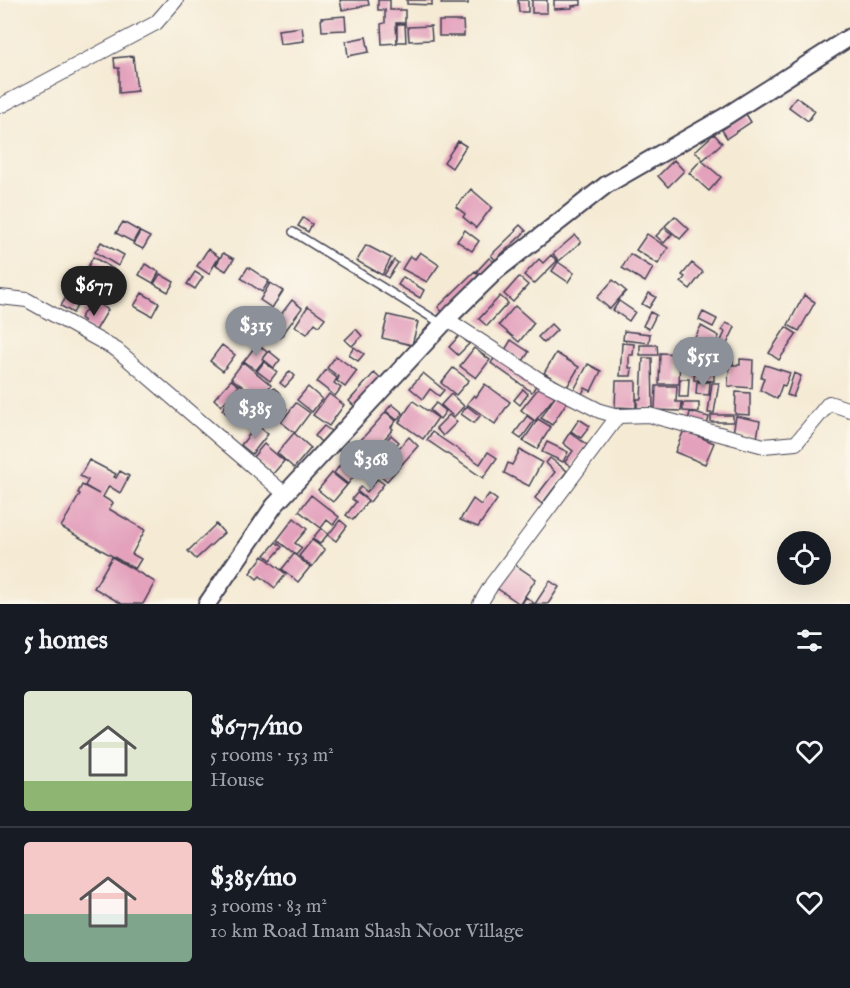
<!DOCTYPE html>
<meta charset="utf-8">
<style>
:root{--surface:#171b24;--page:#20242c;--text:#f1f3f6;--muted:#9ea1a6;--line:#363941;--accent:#8c9099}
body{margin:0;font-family:"IM FELL English",serif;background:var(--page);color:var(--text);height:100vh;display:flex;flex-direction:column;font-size:22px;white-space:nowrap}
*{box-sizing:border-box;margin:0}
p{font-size:20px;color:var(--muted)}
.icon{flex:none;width:33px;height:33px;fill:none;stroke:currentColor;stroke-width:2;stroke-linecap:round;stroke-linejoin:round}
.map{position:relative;height:604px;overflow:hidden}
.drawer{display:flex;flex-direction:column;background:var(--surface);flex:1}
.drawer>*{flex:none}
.tools{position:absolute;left:777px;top:531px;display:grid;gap:12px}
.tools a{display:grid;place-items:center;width:54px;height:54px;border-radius:50%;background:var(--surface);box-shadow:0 6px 24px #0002;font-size:30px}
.price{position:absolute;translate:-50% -51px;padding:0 14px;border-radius:21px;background:var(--accent);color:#fff;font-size:20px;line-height:39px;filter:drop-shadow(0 2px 3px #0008)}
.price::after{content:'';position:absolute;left:50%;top:36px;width:18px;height:14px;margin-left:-9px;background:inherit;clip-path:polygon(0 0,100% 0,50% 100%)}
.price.on{background:#222;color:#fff}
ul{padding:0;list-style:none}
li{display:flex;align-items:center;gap:18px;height:150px;padding:0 24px}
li+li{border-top:2px solid var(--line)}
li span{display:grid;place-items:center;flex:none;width:168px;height:120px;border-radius:6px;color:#555}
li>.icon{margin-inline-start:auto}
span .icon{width:72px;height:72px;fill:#fffc;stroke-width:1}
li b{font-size:26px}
h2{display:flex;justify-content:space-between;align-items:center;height:72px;padding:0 24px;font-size:26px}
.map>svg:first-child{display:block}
.building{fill:#e3a1bc}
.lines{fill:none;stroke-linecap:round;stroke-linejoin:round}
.service-casing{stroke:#424052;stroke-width:10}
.minor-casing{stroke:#424052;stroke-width:16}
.tertiary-casing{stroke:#424052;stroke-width:20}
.service{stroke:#fff;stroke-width:7}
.minor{stroke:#fff;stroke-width:14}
.tertiary{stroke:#fff;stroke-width:16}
</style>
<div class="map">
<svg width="850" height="604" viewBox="0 0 850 604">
<rect width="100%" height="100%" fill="#fbf7ec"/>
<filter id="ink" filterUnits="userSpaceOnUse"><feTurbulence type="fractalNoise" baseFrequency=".0167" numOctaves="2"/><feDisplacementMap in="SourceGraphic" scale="12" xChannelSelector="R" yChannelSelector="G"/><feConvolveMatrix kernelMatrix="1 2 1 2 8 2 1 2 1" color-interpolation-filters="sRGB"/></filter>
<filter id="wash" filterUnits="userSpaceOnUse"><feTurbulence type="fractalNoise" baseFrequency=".008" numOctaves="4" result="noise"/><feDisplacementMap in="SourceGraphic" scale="24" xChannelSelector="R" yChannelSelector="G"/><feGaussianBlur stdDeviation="1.35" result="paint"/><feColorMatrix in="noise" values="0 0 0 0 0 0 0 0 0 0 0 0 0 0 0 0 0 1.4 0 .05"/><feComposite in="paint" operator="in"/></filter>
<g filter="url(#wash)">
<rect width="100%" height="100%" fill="#f5ebd5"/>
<g id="blocks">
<!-- building -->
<path class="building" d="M340,0h28l1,5 -27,5z
M378,0h12v10h15v13h-9l1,20 -15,1 -1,-20 4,-1v-13h-7z
M407,0h25v5l-25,-1z
M442,0h26v4h-27z
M518,0h10v12h-9z
M532,0h15v13h-15z
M554,0h27v5l-9,1v2l-18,1z
M345,16l1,14 -24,1 -1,-13z
M439,21h24l1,15h-25z
M397,24h8l1,18h-9z
M431,26l1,14 -23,1 -1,-14z
M302,27l2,14 -24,3 -2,-14z
M366,37l3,15 -21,4 -2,-15z
M133,56l4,35 -18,2v-25h-4l-1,-10z
M796,97l19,14 -7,10 -19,-14z
M746,114l5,8 -24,16 -5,-8z
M714,134l8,9 -19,17 -8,-9z
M458,141l8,5 -14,22 -8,-6z
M674,160l10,11 -16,16 -10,-11z
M701,160l20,17 -12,14 -20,-18z
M471,189l21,18 -16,21 -13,-11 2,-3 -9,-7z
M675,216l14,13 -9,10 -15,-13z
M303,218l9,6 -4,8 -10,-6z
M123,222l16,9 -6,11 -17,-9z
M520,225l6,6 -31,29 -4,-5 25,-24 -1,-1z
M664,228l8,6 -8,9 -8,-7z
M465,230l14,11 -7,10 -15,-10z
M140,232l10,5 -7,12 -10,-5z
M647,234l21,14 -10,16 -22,-14z
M575,235l6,7 -22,19 -6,-7z
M101,242l23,13 -6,11 -23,-14z
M366,245l25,13 -9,17 -25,-14z
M208,249l11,8 -10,17 -12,-8z
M420,252l19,13 -12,17 -25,-13 8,-13 5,3z
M223,253l11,6 -8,12 -10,-6z
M630,254l23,14 -8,14 -23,-14z
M551,255l6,6 -23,23 -10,-9 15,-16 4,4z
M93,257l24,14 -5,10 -24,-14z
M489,258l5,4 -12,13 -5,-4z
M394,260l4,3 -10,15 -4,-3z
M558,262l16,11 -6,9 -16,-11z
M692,263l11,9 -13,17 -9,-7 4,-5 -3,-2z
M145,264l14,8 -6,11 -14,-8z
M248,267l21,14 -7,11 -21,-14z
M475,271l6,6 -38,36 -5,-6z
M195,272l8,5 -8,12 -8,-5z
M160,274l14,8 -6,10 -14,-8z
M79,277l13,7 -7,12 -13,-7z
M403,277l21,13 -4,8 -22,-13z
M519,277l9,8 -15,17 -9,-8z
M613,280l13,11 -16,18 -13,-11z
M270,283l13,8 -11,17 -12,-8z
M94,285l8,5 -12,18 -8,-5z
M70,290l12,7 -9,16 -12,-7z
M142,293l17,10 -7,13 -18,-10z
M649,293l7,4 -7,11 -7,-4z
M804,295l11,7 -16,29 -11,-6z
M500,296l8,7 -21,23 -8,-7z
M292,300l10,8 -22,30 -11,-8z
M619,301l16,11 -6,9 -16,-11z
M96,302l12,8 -13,22 -13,-8 2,-3 -4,-3 7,-10 4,2z
M308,306l17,12 -6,8 -4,-3 -8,11 -12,-8z
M515,306l19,17 -15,19 -20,-17z
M650,312l6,3 -7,14 -6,-3z
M703,312l14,7 -4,8 -14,-7z
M243,315l13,9 -8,12 -13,-9z
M388,315l30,7 -6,23 -30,-7z
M726,323l9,4 -9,19 -6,-3 5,-11 -3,-2z
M551,324l6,6 -13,13 -6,-6z
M701,326l18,10 -5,11h-18l-5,-2z
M786,327l11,7 -18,26 -10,-7z
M356,329l6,7 -10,10 -7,-6z
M624,331l26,3 -1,9 -26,-3z
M460,335l9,9 -11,11 -9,-8z
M511,340l18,12 -6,9 -18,-11z
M622,343l12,1 -1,11h-4v13h3l-1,8h-11z
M257,344l10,8 -5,7 2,1 -8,10 -12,-9z
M222,345l13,10 -12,16 -13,-10z
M640,345h17l1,10h-18z
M354,347l10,7 -6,7 -9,-6z
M474,348l16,12 -14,18 -16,-12z
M269,351l11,9 -6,8 -11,-9z
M556,353l23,14 -12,20 -23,-14z
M660,353l20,1 -1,30h-20z
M695,355h19v26l-20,-1z
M336,356l21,15 -12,16 -8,-6 2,-4 -12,-9z
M495,357l42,27 -5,8 -41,-29z
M716,357h17v7h-17z
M643,358h9l1,50h-16v-9h4z
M740,359l13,1 -1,28 -24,-2 1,-21h11z
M243,362l28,23 -11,14 -29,-21z
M264,362l13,10 -7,9 -13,-10z
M588,364l13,7 -10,20 -6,-3 -3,6 -8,-4z
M765,365l25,8 -5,13 -3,-1 -5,14 -17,-9 4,-12 -3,-1z
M453,368l16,12 -13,15 -15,-12z
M326,370l11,8 -3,5 7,5 -6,8 -18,-14z
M290,371l5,5 -10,11 -5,-4z
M374,373l8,7 -26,28 -7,-7z
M423,373l21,17 -5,6 -9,-7 -7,10 -13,-11z
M794,373l7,3 -8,21 -6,-2z
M680,379h9l-1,18h-9z
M231,380l8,6 -18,20 -7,-7z
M616,381h20v27l-21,-1z
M697,382h13l-1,13 -13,-1z
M712,383h7l-5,30h-6z
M485,384l25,18 -15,22 -28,-20 7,-9 2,2z
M541,385l14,11 -20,25 -14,-11z
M656,386h21l-1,16h6l-1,9 -26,-1z
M308,387l14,12 -10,13 -15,-12z
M274,388l7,6 -5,6 11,9 -6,8 -18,-15z
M238,389l11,9 -16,21 -11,-9z
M523,389l5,5 -8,11 -6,-5z
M736,392l14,1v22l-15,-1z
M329,394l15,11 -15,21 -16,-11z
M451,394l13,12 -10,11 -13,-12z
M556,395l11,7 -15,23 -11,-7z
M413,401l25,17 -15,21 -24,-17z
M296,403l14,10 -15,20 -14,-11z
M436,403l10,8 -6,8 -10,-9z
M683,403h16v9l-16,-1z
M392,404l11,9 -6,7 -11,-9z
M467,406l13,10 -6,7 -13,-9z
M386,412l10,9 -5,6 2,2 -29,34 -13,-12z
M690,412l19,5 -2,8 -19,-4z
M449,415l8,7 -14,14 -7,-8z
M711,415h22v7h-22z
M527,416l7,5 -13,18 -7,-5z
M736,416l24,5 -3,17 -24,-5z
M538,419l13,8 -14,22 -14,-8z
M579,419l11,7 -9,12 -10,-7z
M257,425l11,9 -16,20 -11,-9z
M324,426l7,5 -10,11 -6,-6z
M684,430l30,13 -9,21 -30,-12z
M432,432l48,32 8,-12 9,6 -14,20 -56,-38z
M570,432l17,13 -15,22 -7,-5 8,-11 -10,-8z
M294,433l17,15 -17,20 -17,-15z
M391,435l8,7 -6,6 3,3 13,-14 9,9 -31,35 -7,-6 12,-13 -5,-5 2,-3 -8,-7z
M547,442l21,10 -5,10 -21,-10z
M264,444l20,17 -11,13 -20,-17z
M520,450l22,12 -13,24 -25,-13 4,-10 4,2z
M348,454l14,11 -14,19 -14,-11z
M385,458l5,4 -11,12 -10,-9 5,-5 5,4z
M550,458l17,13 -25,33 -7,-6 20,-26 -9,-9z
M89,460l27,14 -2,3 2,1 4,-7 9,5 -9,17 -11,-7 -6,11 10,6 -4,6 36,21 -13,24 9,5 -6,10 -74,-42 19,-33 -2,-1 4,-8 17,9 -14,-8 3,-6 -8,-4z
M332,473l15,12 -14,17 -15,-12z
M377,479l7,5 -14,18 -13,-11 4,-4 6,5z
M357,493l11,8 -15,19 -7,-5 10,-13 -4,-3z
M489,494l8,6 -19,27 -18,-7 13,-21 8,6z
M311,495l28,22 -6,8 -6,-5 -6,8 -22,-17z
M294,518l13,11 -12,14 7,5 -6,7 -19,-15z
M340,520l7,6 -11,15 -8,-6z
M216,524l8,9 -28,26 -8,-8z
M321,528l7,6 -8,10 -8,-5z
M312,540l13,10 -13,17 -13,-11z
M276,542l6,5 -11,13 -6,-5z
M294,554l16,13 -12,15 -16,-13z
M263,556l23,18 -11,14 -15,-12 -3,3 -7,-6z
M112,557l43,25 -12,22h-21l-28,-16z
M511,562l25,17 -16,25 -25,-17z
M550,581l9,6 -11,17h-26l4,-7 9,7z"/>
</g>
</g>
<g filter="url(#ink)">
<use href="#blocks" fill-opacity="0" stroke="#424052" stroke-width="1.5"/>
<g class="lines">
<defs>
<path id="service" d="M293,232l149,92"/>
<path id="minor" d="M0,106l156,-83 20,-23
M0,297l27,3 90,50 168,144
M448,320l95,62 57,29 18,5 31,-1 115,31 32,-3 33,-40 21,7
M480,604l12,-20 126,-168"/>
<path id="tertiary" d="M207,604l67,-98 179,-193 43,-42 110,-86 120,-69 124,-79"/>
</defs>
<!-- service casing -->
<use href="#service" class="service-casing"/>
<!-- minor casing -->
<use href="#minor" class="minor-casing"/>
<!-- tertiary casing -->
<use href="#tertiary" class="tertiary-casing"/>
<!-- service -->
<use href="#service" class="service"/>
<!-- minor -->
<use href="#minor" class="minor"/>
<!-- tertiary -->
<use href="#tertiary" class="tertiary"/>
</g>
</g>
</svg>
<div class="tools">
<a><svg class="icon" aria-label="locate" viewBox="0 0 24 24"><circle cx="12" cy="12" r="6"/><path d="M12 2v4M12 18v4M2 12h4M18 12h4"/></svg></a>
</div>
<b class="price on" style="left:94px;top:317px">$677</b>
<b class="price" style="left:256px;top:357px">$315</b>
<b class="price" style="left:703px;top:388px">$551</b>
<b class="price" style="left:255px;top:440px">$385</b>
<b class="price" style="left:371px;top:491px">$368</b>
</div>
<section class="drawer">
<h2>5 homes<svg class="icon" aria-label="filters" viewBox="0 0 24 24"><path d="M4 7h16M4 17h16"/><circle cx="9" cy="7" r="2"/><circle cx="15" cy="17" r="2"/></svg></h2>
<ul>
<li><span style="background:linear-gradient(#dfe7d0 75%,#8fb573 0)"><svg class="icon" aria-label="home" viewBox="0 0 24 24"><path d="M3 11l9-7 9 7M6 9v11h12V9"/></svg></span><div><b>$677/mo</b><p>5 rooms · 153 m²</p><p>House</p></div><svg class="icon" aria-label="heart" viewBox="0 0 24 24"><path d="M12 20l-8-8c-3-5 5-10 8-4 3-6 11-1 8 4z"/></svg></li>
<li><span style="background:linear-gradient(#f6c9c9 60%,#7fa58c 0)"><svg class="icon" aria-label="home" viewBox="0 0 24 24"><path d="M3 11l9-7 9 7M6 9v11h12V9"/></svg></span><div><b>$385/mo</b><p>3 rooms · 83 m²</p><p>10 km Road Imam Shash Noor Village</p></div><svg class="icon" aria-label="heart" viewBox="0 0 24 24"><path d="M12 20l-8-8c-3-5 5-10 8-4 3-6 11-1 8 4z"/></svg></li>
</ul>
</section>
